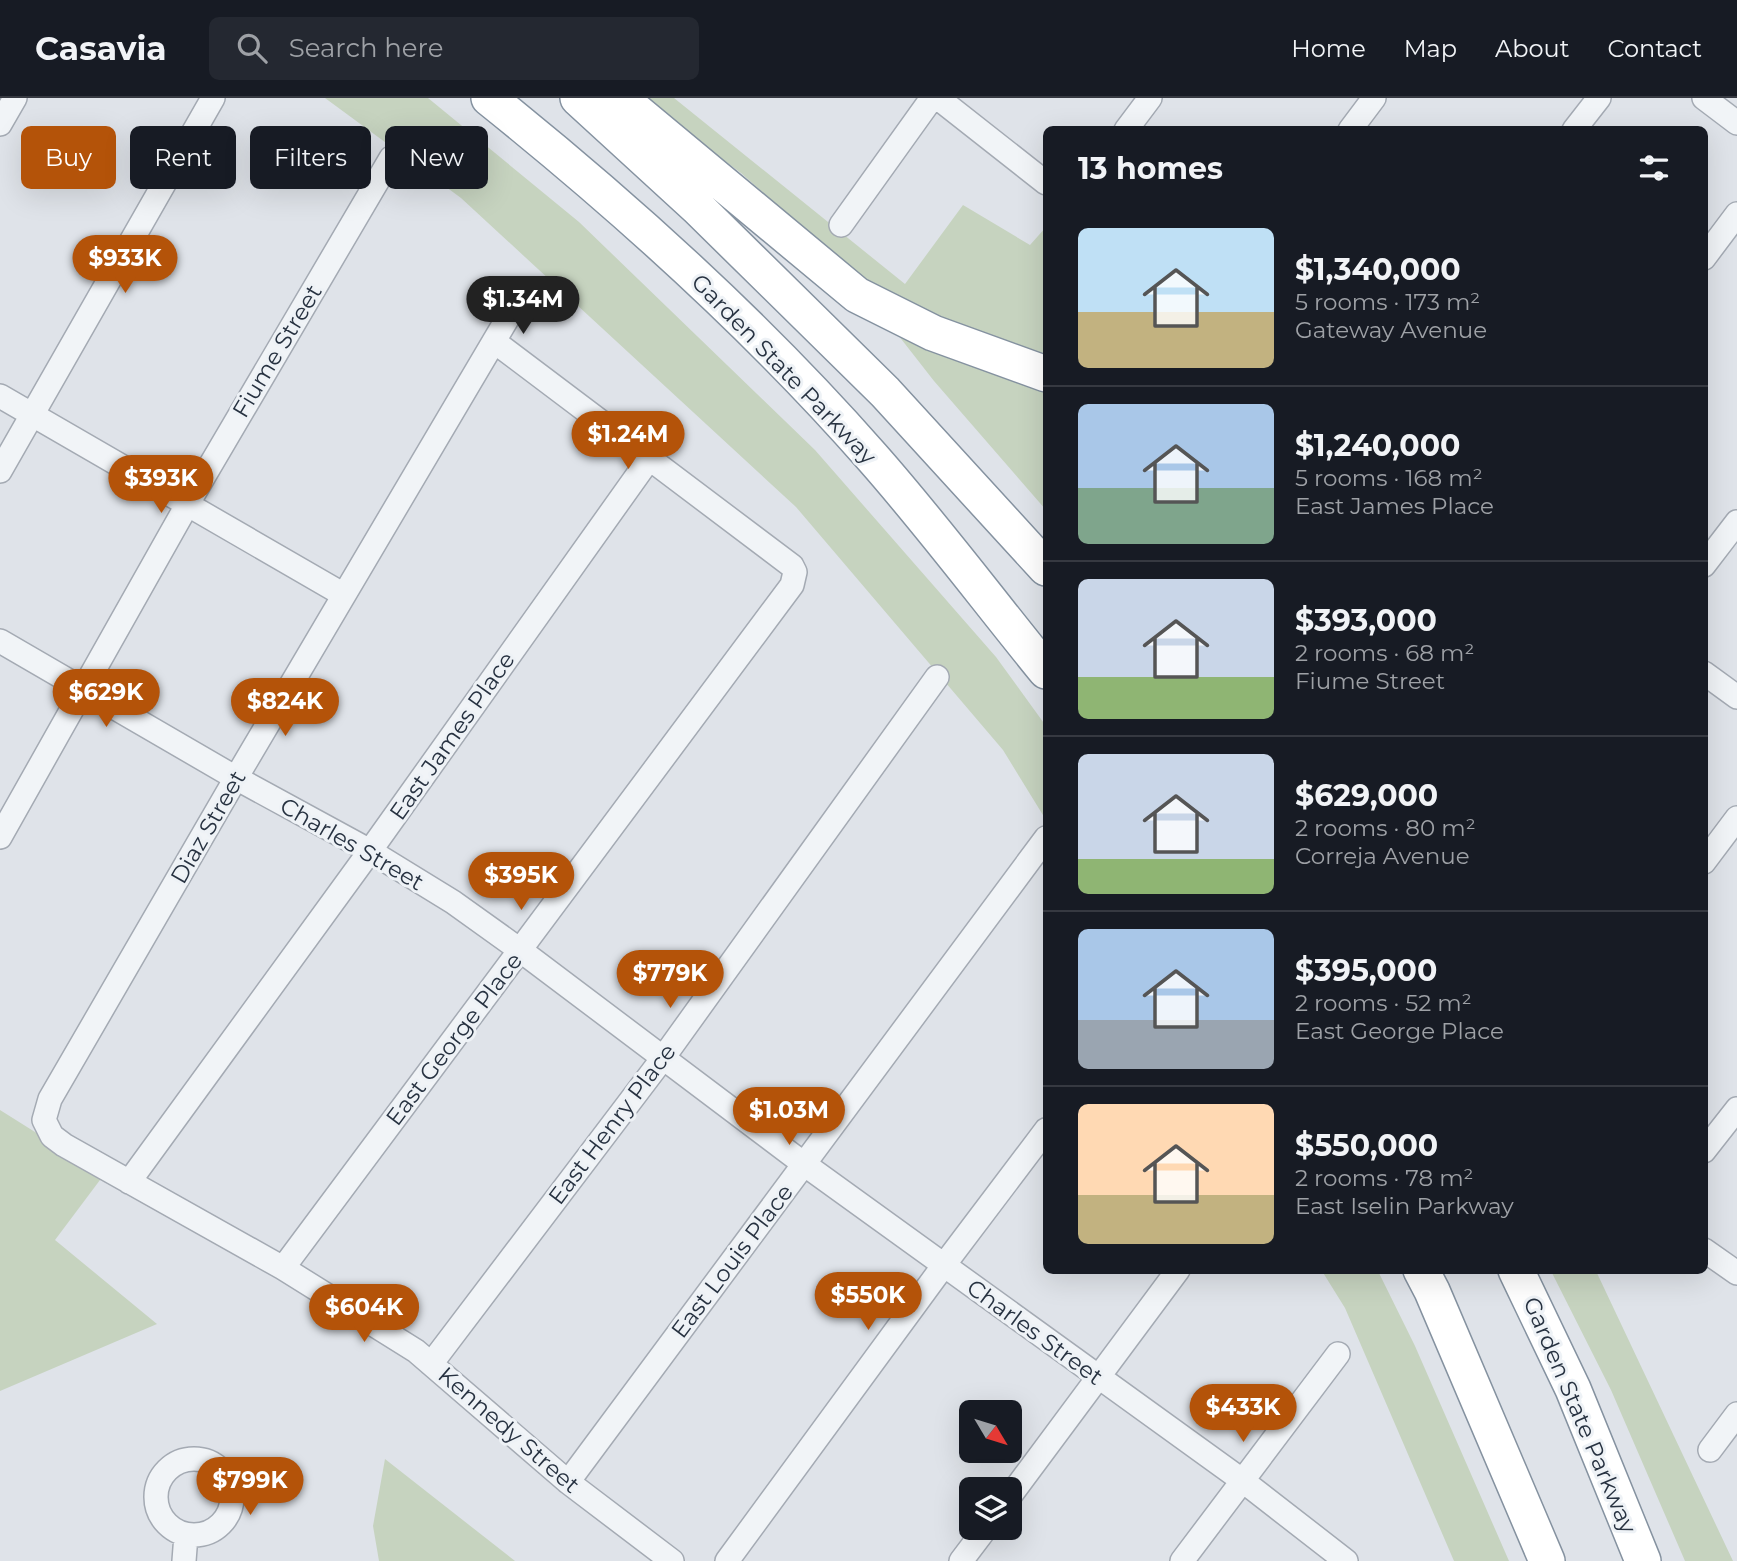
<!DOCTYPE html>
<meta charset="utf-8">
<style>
:root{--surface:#171b24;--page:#242831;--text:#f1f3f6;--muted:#9ea1a6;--line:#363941;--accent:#b45309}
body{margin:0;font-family:Montserrat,sans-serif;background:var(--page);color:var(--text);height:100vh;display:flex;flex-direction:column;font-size:26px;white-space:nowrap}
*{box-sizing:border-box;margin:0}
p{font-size:23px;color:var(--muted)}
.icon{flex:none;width:38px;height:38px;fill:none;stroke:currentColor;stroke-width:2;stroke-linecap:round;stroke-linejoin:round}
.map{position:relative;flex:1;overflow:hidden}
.drawer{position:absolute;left:1043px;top:28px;width:665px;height:1148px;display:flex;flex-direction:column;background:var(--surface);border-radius:10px;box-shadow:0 7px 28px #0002}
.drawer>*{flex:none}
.top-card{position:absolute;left:21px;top:28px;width:665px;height:63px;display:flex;gap:14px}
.needle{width:46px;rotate:128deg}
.tools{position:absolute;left:959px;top:1302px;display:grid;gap:14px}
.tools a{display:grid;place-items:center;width:63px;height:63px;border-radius:10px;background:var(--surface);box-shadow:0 7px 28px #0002;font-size:35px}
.price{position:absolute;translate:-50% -60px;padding:0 16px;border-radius:24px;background:var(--accent);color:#fff;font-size:23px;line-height:46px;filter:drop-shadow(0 2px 4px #0008)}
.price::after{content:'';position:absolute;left:50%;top:42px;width:21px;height:16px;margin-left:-10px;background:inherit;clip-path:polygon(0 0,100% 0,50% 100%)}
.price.selected{background:#222;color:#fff}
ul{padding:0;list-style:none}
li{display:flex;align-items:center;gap:21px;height:175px;padding:0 35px}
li+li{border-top:2px solid var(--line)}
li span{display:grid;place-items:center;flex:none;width:196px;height:140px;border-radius:10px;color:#555}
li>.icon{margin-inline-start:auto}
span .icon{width:84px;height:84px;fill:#fffc;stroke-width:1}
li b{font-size:30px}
h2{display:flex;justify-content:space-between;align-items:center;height:84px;padding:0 35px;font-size:30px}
.tag{padding:0 24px;border-radius:10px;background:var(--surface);box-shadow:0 7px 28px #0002;font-size:24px;line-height:63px}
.tag.selected{background:var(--accent);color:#fff}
header{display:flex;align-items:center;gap:42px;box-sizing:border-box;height:98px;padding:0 35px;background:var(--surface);border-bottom:2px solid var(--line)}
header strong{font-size:33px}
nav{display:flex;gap:38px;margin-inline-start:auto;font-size:24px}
.search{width:490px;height:63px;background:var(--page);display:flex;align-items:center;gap:18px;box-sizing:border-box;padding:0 24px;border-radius:10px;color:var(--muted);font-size:26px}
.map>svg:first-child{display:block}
.green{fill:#c6d3bf}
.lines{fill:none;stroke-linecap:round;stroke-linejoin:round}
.minor-casing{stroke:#a4aab3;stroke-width:26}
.highway-casing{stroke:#8592a0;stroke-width:38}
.minor{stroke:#f1f4f7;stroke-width:23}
.highway{stroke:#fff;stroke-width:35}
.labels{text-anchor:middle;stroke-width:6;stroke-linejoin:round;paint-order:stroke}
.street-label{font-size:23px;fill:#273241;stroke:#eef2f6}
</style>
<header>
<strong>Casavia</strong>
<div class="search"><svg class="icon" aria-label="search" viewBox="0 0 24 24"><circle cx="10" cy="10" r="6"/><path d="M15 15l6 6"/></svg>Search here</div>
<nav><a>Home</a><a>Map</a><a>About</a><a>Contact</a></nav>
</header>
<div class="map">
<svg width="1737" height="1463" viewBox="0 0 1737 1463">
<rect width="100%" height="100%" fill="#dfe3e9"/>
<!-- green -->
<path class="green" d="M325,0h103l151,124 236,228 181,207 50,69v94l-43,-70 -207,-243 -335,-309z
M640,0h34l231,186 58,-79 67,40 16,-18v283l-112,-129 -93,-119 -100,-89z
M0,1012l62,39 44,23 -51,68 102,84 -157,67z
M1322,1173h56l37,75 94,215h-55l-109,-253z
M1551,1173h45l137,290h-48l-74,-171z
M385,1361l130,102h-136l-6,-35z"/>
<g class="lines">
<defs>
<path id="minor" d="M938,0l108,85
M1704,0l33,25
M0,26l15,-26
M1126,32l24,-32
M1350,32l24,-32
M1574,32l25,-32
M841,127l91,-127
M1704,160l33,-44
M513,211l-277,469 -186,321 -6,21 8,16 12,9 219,123 133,83 152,131 104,79
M0,298l344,199
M0,373l213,-373
M1704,467l33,-43
M0,543l236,137 134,73 83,51 67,48 284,214 439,317 103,80
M1704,575l33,24
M0,739l187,-332 204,-347
M1704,764l33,-44
M1704,1053l33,-42
M129,1084l241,-331 279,-392
M1704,1152l33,23
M283,1170l509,-683 3,-13 -3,-6 -297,-224
M431,1266l232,-306 274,-381
M1710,1352l27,-36
M156 1399a38 38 0 1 1 76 0a38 38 0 1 1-76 0Z
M568,1384l478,-644
M1010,1398l168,-226
M184,1463l2,-26
M727,1463l217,-296 102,-135
M961,1463l25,-33
M1182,1463l156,-207"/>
<path id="highway" d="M489,0c136,109 268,228 383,359 61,69 116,143 174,214
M578,0l119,109 188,185 161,176
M620,0l237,197 76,38 113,41
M1421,1172l11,21 115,270
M1516,1172l57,119 70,172"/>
</defs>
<!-- minor casing -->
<use href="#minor" class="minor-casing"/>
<!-- highway casing -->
<use href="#highway" class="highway-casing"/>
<!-- minor -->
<use href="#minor" class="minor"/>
<!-- highway -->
<use href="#highway" class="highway"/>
</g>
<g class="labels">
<!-- street labels -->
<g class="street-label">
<text transform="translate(277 253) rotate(-59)" y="8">Fiume Street</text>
<text transform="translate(784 271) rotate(46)" y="8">Garden State Parkway</text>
<text transform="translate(452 638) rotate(-55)" y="8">East James Place</text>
<text transform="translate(208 729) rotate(-60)" y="8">Diaz Street</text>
<text transform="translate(352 746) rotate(30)" y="8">Charles Street</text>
<text transform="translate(454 941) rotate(-53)" y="8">East George Place</text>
<text transform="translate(612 1026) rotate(-53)" y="8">East Henry Place</text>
<text transform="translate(732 1163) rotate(-53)" y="8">East Louis Place</text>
<text transform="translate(1035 1234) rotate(36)" y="8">Charles Street</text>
<text transform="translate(1580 1317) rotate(67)" y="8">Garden State Parkway</text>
<text transform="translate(509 1332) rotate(41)" y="8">Kennedy Street</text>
</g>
</g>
</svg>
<div class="tools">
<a><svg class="needle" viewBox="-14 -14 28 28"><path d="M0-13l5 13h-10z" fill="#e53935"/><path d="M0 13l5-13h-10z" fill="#9ea1a6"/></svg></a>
<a><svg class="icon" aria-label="layers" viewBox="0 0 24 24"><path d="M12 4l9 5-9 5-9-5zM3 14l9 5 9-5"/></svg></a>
</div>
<b class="price" style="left:125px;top:197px">$933K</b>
<b class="price selected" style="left:523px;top:238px">$1.34M</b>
<b class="price" style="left:628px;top:373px">$1.24M</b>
<b class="price" style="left:161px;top:417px">$393K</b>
<b class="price" style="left:106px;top:631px">$629K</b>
<b class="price" style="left:285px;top:640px">$824K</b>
<b class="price" style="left:521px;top:814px">$395K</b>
<b class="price" style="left:670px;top:912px">$779K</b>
<b class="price" style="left:789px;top:1049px">$1.03M</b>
<b class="price" style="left:868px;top:1234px">$550K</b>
<b class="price" style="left:364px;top:1246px">$604K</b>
<b class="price" style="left:1243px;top:1346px">$433K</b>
<b class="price" style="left:250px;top:1419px">$799K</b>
<div class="top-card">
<a class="tag selected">Buy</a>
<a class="tag">Rent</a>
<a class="tag">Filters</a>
<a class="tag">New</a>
</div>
<section class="drawer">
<h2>13 homes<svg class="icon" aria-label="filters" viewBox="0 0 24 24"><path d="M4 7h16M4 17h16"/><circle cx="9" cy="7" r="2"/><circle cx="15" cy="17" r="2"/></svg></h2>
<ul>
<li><span style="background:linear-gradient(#bfe0f5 60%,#c2b280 0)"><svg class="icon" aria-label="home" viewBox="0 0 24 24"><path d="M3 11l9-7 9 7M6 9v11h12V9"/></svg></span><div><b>$1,340,000</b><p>5 rooms · 173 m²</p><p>Gateway Avenue</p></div></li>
<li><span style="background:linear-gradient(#a9c7e8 60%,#7fa58c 0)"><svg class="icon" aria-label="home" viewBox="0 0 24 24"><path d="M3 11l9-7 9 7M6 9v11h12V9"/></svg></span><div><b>$1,240,000</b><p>5 rooms · 168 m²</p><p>East James Place</p></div></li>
<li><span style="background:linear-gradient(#c9d6e8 70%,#8fb573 0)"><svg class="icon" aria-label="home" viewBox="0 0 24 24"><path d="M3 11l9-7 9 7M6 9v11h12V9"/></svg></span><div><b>$393,000</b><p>2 rooms · 68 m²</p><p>Fiume Street</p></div></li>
<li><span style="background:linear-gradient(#c9d6e8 75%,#8fb573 0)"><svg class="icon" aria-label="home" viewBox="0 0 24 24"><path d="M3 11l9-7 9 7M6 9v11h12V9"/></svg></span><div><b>$629,000</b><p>2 rooms · 80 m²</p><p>Correja Avenue</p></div></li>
<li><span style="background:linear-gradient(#a9c7e8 65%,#9aa5b1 0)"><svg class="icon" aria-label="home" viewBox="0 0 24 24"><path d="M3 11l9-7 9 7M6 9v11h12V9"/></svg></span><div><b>$395,000</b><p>2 rooms · 52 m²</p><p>East George Place</p></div></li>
<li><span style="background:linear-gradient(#ffd9b3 65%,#c2b280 0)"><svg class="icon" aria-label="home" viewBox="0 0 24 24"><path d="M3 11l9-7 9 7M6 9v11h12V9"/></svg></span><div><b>$550,000</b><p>2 rooms · 78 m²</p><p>East Iselin Parkway</p></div></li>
</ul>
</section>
</div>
